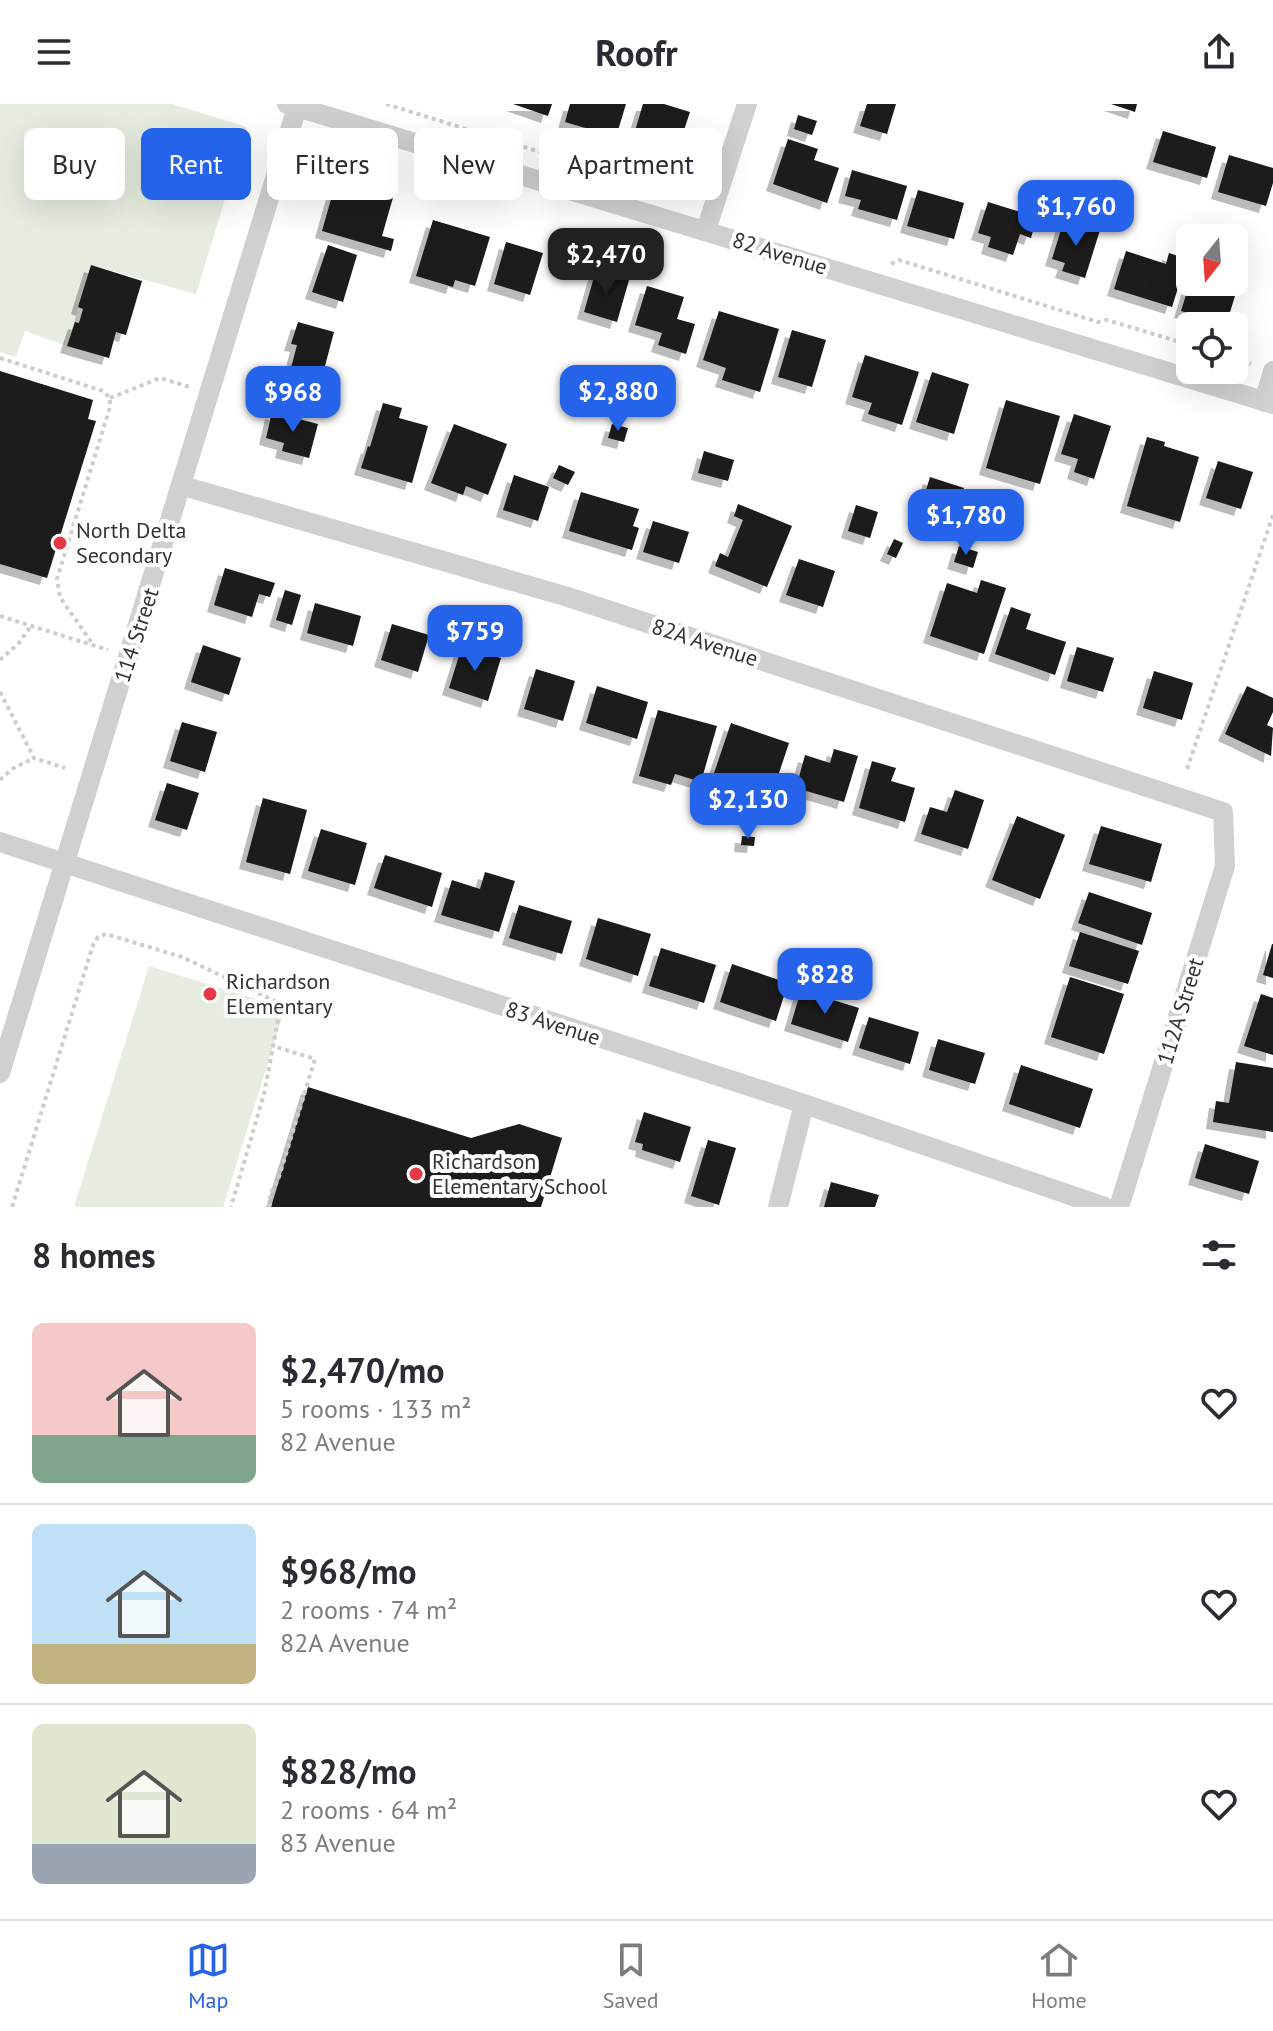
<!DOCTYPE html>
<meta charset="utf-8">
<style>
:root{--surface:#fff;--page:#f7f7f7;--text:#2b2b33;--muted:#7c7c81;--line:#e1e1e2;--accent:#2563eb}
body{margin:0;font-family:"PT Sans",sans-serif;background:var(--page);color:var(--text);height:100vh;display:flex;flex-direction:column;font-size:30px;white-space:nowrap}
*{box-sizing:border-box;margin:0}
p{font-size:26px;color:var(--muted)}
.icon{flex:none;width:44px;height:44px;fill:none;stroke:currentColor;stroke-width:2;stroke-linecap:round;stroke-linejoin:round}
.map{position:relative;height:1103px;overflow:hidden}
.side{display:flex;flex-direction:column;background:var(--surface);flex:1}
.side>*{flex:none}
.banner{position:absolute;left:24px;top:24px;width:800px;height:72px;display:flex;gap:16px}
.needle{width:52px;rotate:197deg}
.fabs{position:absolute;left:1176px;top:120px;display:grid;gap:16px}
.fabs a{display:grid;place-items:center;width:72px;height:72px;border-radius:12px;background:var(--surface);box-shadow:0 8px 32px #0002;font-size:40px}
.price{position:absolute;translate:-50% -68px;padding:0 18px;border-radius:16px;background:var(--accent);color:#fff;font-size:26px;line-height:52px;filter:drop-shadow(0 2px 4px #0008)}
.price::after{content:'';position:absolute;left:50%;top:48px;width:24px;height:18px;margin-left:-12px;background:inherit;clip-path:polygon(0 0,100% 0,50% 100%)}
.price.selected{background:#222;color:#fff}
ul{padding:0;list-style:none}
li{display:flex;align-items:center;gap:24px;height:200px;padding:0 32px}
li+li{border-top:2px solid var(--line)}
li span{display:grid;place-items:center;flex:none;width:224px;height:160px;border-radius:12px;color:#555}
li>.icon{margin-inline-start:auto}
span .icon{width:96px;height:96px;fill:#fffc;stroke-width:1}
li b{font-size:34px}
h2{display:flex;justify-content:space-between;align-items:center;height:96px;padding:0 32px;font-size:34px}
.pill{padding:0 28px;border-radius:12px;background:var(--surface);box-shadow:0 8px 32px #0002;font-size:28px;line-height:72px}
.pill.selected{background:var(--accent);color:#fff}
header{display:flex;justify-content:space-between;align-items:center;height:104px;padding:0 32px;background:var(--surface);font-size:36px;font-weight:700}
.tabs{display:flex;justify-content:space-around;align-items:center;height:112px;border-top:2px solid var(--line);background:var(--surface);font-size:22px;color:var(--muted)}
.tabs a{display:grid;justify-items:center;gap:4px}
.tabs .selected{color:var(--accent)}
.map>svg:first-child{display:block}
.green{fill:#e6ecdf}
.building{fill:#1a1a1a;filter:url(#shadow)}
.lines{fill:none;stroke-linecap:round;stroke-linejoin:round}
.path{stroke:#cdcdcd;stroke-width:4;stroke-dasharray:4 4;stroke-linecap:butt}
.minor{stroke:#d0d0d0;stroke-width:20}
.poi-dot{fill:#e63946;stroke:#fff;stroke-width:3}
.labels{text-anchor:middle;stroke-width:8;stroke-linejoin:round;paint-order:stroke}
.street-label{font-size:22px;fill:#333;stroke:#fff}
.poi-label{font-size:22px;fill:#333;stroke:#fff;text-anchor:start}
</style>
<header><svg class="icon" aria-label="menu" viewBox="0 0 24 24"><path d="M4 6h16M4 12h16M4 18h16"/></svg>Roofr<svg class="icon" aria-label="share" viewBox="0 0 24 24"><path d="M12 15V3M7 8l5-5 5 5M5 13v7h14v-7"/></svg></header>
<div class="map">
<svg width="1273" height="1103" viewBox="0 0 1273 1103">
<defs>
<filter id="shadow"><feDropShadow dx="-7" dy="7" stdDeviation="0" flood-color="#0004"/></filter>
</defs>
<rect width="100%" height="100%" fill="#fff"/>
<!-- green -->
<path class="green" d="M0,0h172l75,23 -51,167 -105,-29 -24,81 -42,-15 -9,26 -16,-5z
M149,862l136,42 -62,199h-149z"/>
<!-- building -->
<path class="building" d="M513,0h39l-4,12z
M570,0h56l-10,33 -51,-15z
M643,0h21l26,8 -7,21 -11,-4 -7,24 -23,-7 4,-12 -11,-3z
M867,0h29l-9,30 -27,-8z
M1111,0h26l-2,8z
M798,11l19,6 -5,14 -18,-6z
M1163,27l53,16 -9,31 -54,-16z
M788,35l30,10 -4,11 25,8 -12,35 -54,-19z
M1229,51l44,13v15l-7,23 -48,-14z
M852,66l55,16 -10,34 -39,-11 3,-9 -16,-4z
M339,67l57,16 -14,49 12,3 -3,12 -69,-20z
M918,86l46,13 -10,36 -47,-13z
M988,98l49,15 -6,21 -11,-4 -7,21 -25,-8 3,-10 -13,-4z
M433,116l57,17 -15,49 -20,-6 -2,7 -37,-11z
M1064,116l36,10 -15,48 -23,-7 3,-8 -13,-4z
M506,138l37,11 -13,42 -36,-11z
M328,141l29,10 -14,47 -31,-10z
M1126,147l40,13 3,-11 18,6 -15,48 -58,-18z
M91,161l51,16 -16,54 -10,-3 -7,26 -42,-12 8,-24 4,1 4,-14 -5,-2z
M596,166l33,10 -12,42 -33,-10z
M1234,177l5,2 -13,42 -45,-14 9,-29 24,4 1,-4z
M647,182l37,11 -7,22 18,5 -9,30 -28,-9 4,-12 -27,-8z
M719,207l60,18 -19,63 -38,-12 4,-12 -23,-8z
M298,218l36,10 -17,64 -31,-9 11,-42 -6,-1z
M792,226l34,10 -14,47 -34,-10z
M865,251l54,17 -17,53 -34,-11 4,-11 -20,-6z
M0,267l93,29 -5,19 8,2 -49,157 -47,-14z
M932,268l37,12 -15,50 -38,-12z
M1006,296l54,16 -20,68 -54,-16z
M383,299l19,5 -3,10 29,8 -16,57 -51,-15 7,-22 2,1z
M272,308l46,12 -9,34 -27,-7 2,-8 -18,-5z
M1074,310l37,12 -17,53 -20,-7 4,-13 -17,-5z
M454,320l53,20 -19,51 -22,-9 -3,9 -32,-12z
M612,320l16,4 -4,14 -16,-4z
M1147,333l18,5 -1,4 35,11 -19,65 -53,-16z
M704,347l30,9 -6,21 -30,-8z
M1218,357l35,11 -12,37 -35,-11z
M559,361l16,7 -7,13 -15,-7z
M514,371l35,12 -11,34 -35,-11z
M930,373l34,11 -7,23 -34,-11z
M581,388l58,17 -6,17 6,2 -7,22 -63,-19z
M738,400l54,22 -25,61 -52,-21 5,-13 8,4 15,-37 -9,-4z
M856,401l22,7 -8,26 -22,-7z
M653,417l36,11 -10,31 -36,-11z
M894,435l9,4 -7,15 -9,-4z
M959,442l19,6 -5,16 -19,-6z
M799,455l36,12 -12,36 -37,-12z
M225,464l50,15 -5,14 -11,-3 -7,23 -38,-12z
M981,476l25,8 -22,66 -54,-18 17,-53 30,10z
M285,486l16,5 -9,30 -16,-5z
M315,499l46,13 -8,30 -46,-13z
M1011,503l20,7 -5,15 40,13 -11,33 -60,-21z
M392,520l37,11 -11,37 -37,-12z
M203,541l38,13 -12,37 -38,-13z
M462,542l39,12 -13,43 -39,-13z
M1077,543l37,11 -11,34 -36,-11z
M536,565l39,12 -12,40 -39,-12z
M1154,567l39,12 -11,37 -39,-12z
M597,582l51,16 -11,37 -51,-16z
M1247,582l26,12v14l-6,13 6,3 -2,28 -46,-22z
M658,606l59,16 -16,56 -26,-8 -4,11 -32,-9z
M182,618l35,10 -12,40 -35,-11z
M731,619l58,20 -17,51 -31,-11 -4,14 -28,-9z
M834,645l24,7 -14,46 -48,-14 9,-33 25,8z
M872,657l24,7 -5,13 24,7 -10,34 -46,-14z
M167,679l32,10 -12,37 -32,-10z
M955,686l29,10 -16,49 -47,-15 9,-27 17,5z
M263,694l44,12 -17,64 -44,-12z
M1017,712l48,19 -25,64 -48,-19z
M1101,722l61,18 -11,38 -62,-18z
M321,725l46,14 -12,42 -47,-14z
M742,732l13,1 -1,9 -13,-1z
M385,751l57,18 -10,34 -58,-19z
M485,768l30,9 -16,51 -58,-17 11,-35 28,9z
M1089,788l63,21 -10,32 -64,-22z
M519,801l53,16 -10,33 -53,-16z
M598,814l53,16 -13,42 -52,-17z
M1080,828l59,19 -11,33 -59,-18z
M1272,840h1v34l-10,-3z
M661,844l55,17 -12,38 -55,-17z
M732,860l56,19 -12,38 -56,-19z
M1070,873l54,17 -20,60 -53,-17z
M801,886l58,18 -11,34 -57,-18z
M1261,890l12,4v57l-29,-9z
M869,913l50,15 -9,32 -51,-16z
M938,935l47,14 -10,31 -46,-14z
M1236,958l37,6v64l-60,-10 3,-21 13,2z
M1021,961l72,24 -13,39 -71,-24z
M308,983l163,51 48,-14 43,14 -21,69h-270z
M644,1008l47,15 -11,35 -38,-12 1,-6 -8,-2z
M708,1036l28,8 -17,57 -28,-9z
M1205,1040l54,17 -10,33 -54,-16z
M831,1078l48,13 -4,12h-51z"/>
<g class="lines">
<!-- path -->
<path class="path" d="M386,0l260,81 5,7
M891,160l8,-4 199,62 9,-2 83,25
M0,254l103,33 7,7v9l-53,172 3,18 34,49
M1234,255l17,5
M110,294l50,-20 30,9
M0,512l108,34
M0,556l19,-17 12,-17
M0,588l34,66 31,10
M1187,665l86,-254
M0,676l12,-11 22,-11
M12,1103l81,-262 5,-8 8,-3 76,23 97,46v12l-15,79 -33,113
M269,1103l2,-7 -2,-5 9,-15 37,-121 -42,-13"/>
<!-- minor -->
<path class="minor" d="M287,0l986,300
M706,126l41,-126
M1264,298l9,-31
M183,382l385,111 655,215 2,54 -106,341
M0,738l804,262 301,103
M0,969l298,-969
M778,1103l26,-103"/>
</g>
<!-- markers -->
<g class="poi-dot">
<circle cx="60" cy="439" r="8"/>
<circle cx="210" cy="890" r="8"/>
<circle cx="416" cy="1070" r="8"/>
</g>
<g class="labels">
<!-- street labels -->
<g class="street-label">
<text transform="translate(780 149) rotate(17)" y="8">82 Avenue</text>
<text transform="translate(136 531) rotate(-72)" y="8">114 Street</text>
<text transform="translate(705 538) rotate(18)" y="8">82A Avenue</text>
<text transform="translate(1180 907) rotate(-73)" y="8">112A Street</text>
<text transform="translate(553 919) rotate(18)" y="8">83 Avenue</text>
</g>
<!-- poi labels -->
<g class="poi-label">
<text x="76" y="434">North Delta<tspan x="76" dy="25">Secondary</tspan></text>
<text x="226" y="885">Richardson<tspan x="226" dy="25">Elementary</tspan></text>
<text x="432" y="1065">Richardson<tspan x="432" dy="25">Elementary School</tspan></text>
</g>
</g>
</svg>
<div class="fabs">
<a><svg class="needle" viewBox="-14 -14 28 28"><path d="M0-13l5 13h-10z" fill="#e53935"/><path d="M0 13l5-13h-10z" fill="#7c7c81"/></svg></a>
<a><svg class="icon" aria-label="locate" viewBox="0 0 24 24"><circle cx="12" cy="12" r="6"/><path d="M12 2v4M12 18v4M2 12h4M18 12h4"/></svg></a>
</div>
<b class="price" style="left:1076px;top:144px">$1,760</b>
<b class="price selected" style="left:606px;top:192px">$2,470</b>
<b class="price" style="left:618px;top:329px">$2,880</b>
<b class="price" style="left:293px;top:330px">$968</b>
<b class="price" style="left:966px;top:453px">$1,780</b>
<b class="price" style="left:475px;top:569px">$759</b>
<b class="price" style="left:748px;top:737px">$2,130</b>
<b class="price" style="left:825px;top:912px">$828</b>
<div class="banner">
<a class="pill">Buy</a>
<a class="pill selected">Rent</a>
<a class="pill">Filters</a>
<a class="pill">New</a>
<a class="pill">Apartment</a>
</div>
</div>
<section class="side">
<h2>8 homes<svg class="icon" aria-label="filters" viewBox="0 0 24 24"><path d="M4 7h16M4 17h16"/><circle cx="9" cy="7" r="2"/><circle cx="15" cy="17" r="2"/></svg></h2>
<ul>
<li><span style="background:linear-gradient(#f6c9c9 70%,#7fa58c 0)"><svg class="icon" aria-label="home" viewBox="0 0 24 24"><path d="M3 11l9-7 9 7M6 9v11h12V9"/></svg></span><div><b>$2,470/mo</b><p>5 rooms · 133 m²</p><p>82 Avenue</p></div><svg class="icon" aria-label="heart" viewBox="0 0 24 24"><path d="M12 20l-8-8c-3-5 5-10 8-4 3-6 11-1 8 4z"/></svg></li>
<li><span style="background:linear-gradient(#bfe0f5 75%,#c2b280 0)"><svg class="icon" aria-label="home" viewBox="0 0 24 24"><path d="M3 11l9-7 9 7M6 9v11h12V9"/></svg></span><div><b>$968/mo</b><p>2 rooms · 74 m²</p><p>82A Avenue</p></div><svg class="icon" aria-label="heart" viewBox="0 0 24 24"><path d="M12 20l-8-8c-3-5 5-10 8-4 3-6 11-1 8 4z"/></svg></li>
<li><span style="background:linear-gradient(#dfe7d0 75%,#9aa5b1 0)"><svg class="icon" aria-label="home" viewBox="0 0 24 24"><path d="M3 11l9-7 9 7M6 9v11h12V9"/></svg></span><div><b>$828/mo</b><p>2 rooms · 64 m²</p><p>83 Avenue</p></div><svg class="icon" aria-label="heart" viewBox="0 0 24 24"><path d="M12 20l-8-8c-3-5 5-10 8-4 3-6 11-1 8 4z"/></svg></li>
</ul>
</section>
<nav class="tabs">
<a class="selected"><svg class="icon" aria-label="map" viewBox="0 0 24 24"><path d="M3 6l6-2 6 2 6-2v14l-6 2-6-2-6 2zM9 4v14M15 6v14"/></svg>Map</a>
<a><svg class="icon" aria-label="saved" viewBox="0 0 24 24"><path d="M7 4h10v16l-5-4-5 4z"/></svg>Saved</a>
<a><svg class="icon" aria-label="home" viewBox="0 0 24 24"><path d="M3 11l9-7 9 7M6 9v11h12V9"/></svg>Home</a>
</nav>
